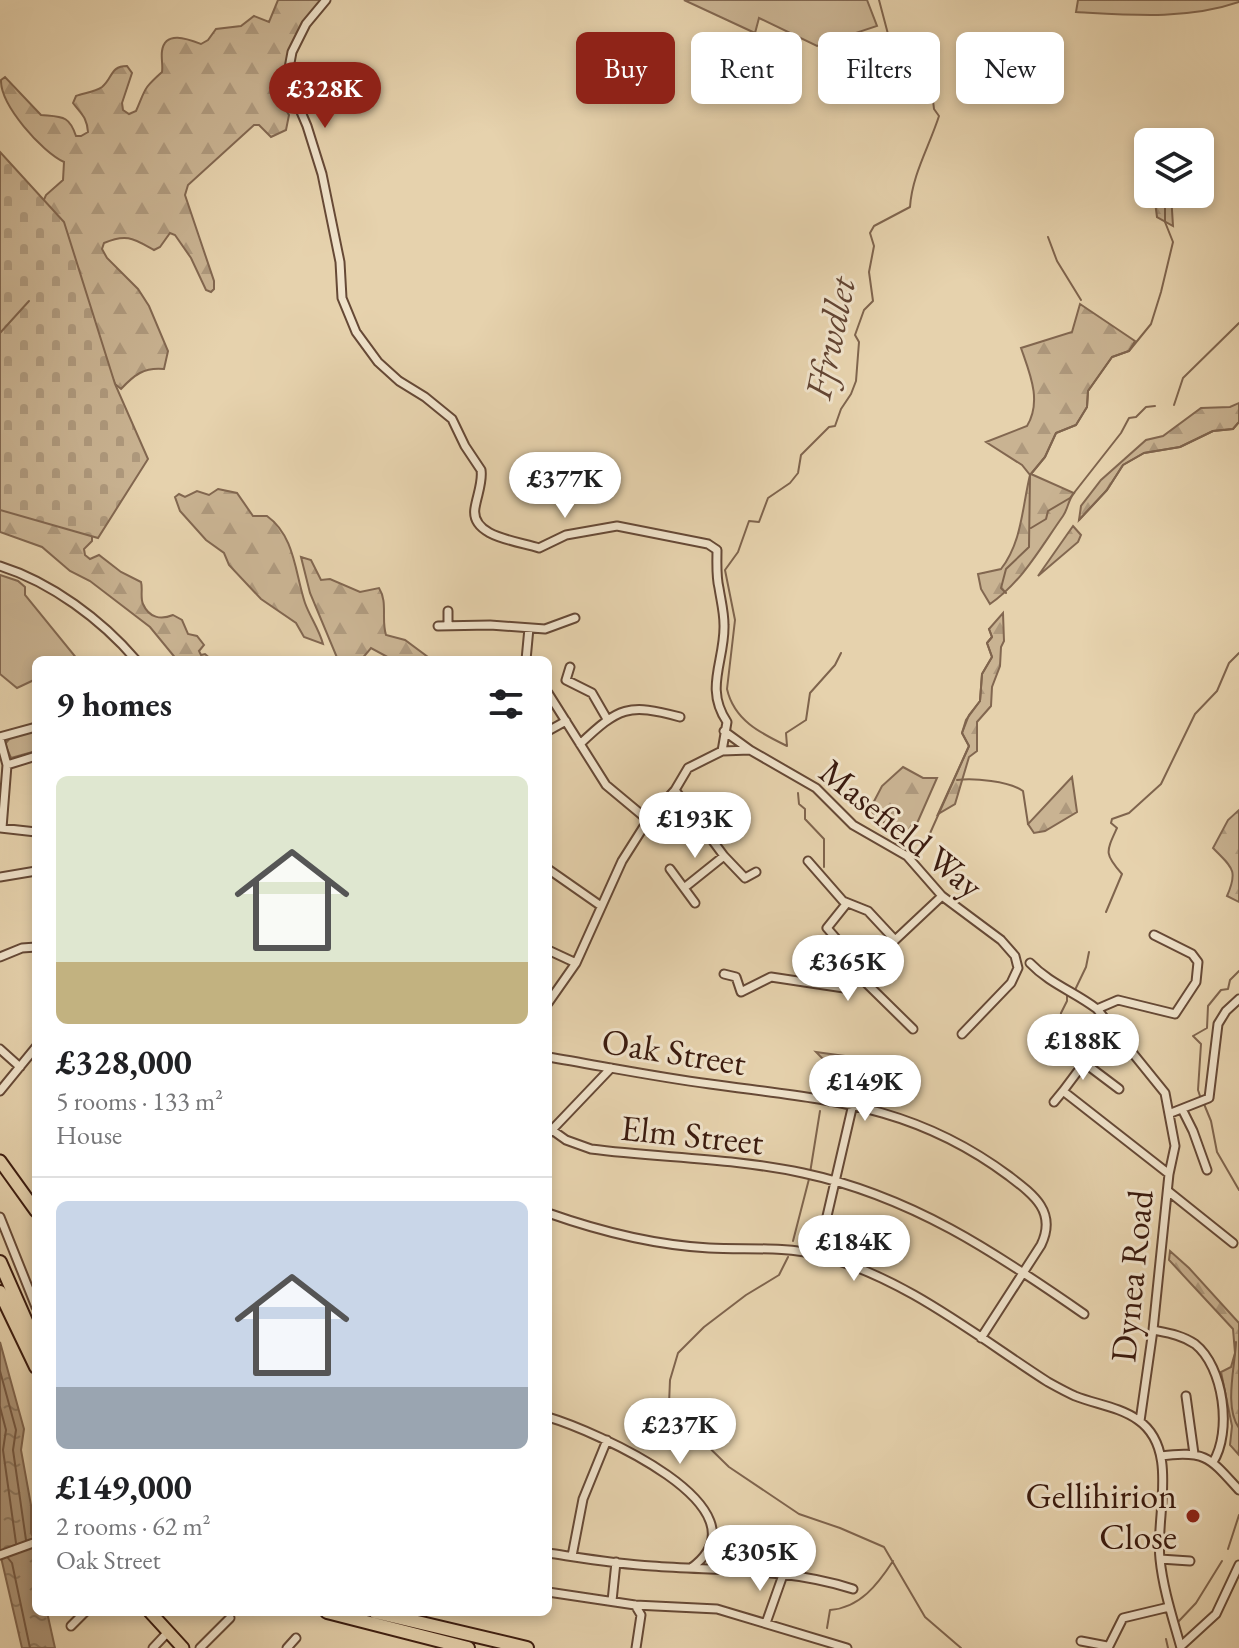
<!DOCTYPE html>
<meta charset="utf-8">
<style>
:root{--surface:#fff;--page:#f6f6f6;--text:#202124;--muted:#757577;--line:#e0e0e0;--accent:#8f2418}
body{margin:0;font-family:"EB Garamond",serif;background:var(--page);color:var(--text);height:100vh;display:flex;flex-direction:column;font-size:30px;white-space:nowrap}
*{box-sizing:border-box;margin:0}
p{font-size:26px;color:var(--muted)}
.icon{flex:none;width:44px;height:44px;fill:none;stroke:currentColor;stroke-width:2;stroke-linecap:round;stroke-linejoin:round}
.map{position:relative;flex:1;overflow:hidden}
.panel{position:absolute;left:32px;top:656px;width:520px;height:960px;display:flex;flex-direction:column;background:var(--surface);border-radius:12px;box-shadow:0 4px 12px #0003}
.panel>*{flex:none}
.guide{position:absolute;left:576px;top:32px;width:542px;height:72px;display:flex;gap:16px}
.buttons{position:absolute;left:1134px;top:128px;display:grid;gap:16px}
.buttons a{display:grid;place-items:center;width:80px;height:80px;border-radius:12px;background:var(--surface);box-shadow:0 4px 12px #0003;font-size:40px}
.price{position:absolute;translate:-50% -68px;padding:0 18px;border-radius:28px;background:#fff;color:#222;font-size:26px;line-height:52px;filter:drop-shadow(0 2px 4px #0008)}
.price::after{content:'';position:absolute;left:50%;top:48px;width:24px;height:18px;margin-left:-12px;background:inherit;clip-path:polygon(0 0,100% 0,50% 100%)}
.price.selected{background:var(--accent);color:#fff}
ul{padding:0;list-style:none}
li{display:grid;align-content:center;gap:16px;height:424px;padding:0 24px}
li+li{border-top:2px solid var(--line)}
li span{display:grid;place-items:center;height:248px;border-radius:12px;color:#555}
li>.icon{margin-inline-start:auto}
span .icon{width:144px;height:144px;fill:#fffc;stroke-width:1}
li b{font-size:34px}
h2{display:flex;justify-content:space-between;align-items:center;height:96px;padding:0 24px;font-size:34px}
.tag{padding:0 28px;border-radius:12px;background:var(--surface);box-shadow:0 4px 12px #0003;font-size:28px;line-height:72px}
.tag.selected{background:var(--accent);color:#fff}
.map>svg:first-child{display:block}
.green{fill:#c9b392;stroke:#826750;stroke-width:2}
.forest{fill:url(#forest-firs);stroke:#826750;stroke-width:2}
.cemetery{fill:url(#cemetery-stones);stroke:#826750;stroke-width:2}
.water{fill:url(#water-ripples);stroke:#7f644d;stroke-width:2}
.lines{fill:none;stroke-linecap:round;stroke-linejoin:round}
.shore{stroke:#745843;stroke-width:2}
.stream{stroke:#7f644d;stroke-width:2}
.street-casing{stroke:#664936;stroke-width:11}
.primary-casing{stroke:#3b1b0f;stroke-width:15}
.highway-casing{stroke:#3b1b0f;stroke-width:16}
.street{stroke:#efe2ca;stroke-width:7}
.primary{stroke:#e6d2ad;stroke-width:11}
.highway{stroke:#e6d2ad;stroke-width:12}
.poi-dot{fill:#8f2418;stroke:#efe2ca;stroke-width:3}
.labels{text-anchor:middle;stroke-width:6;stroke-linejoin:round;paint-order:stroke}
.street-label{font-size:36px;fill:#3b1b0f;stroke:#efe2ca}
.poi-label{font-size:36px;fill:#3b1b0f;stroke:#efe2ca;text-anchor:end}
.water-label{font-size:38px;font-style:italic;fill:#634533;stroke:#efe2ca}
</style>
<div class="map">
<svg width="1239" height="1648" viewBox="0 0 1239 1648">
<defs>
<pattern id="forest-firs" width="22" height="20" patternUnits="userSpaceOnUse" patternTransform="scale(2)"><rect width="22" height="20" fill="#c9b392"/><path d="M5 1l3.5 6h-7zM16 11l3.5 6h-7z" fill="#ae997d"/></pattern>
<pattern id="cemetery-stones" width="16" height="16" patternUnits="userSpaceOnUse" patternTransform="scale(2)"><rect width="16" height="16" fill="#c9b392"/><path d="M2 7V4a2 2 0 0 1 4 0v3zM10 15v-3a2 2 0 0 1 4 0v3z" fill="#ae997d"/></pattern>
<pattern id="water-ripples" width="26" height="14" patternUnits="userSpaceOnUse" patternTransform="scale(2)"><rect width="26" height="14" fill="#ac9477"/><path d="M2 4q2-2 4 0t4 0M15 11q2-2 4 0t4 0" fill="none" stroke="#8d7860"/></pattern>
</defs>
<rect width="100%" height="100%" fill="#e6d2ad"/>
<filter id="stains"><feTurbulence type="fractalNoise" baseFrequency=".0025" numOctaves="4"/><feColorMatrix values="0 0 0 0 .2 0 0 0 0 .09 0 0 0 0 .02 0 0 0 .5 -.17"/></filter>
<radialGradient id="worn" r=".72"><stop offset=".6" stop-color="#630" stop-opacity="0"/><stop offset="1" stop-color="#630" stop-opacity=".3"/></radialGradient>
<!-- green -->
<path class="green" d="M684,0h183l10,26 -60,20 -58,-28 -4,15z
M1078,0h161v2c-52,18 -109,13 -163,10z
M0,575l18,6 7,6v8l53,65h-42v19l-19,9 -17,-14z
M36,730v21l-25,7 -6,-14 6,-7z
M816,1052l43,6 -24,19 -6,-3 -6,-15z"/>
<!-- forest -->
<path class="forest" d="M278,0h48l-20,24 -18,43 4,24 -7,6 -2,8 6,10 -3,15 -15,7 -12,-12h-5l-66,60 -3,10 29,86v8l-3,3 -5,-2 -15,-32 -16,-23 -5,-2 -10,14 -6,3c-20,-11 -27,-17 -50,-7l-2,6 5,9 31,31 11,17 19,45 -4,18c-20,-2 -30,6 -43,20l-6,-5 -73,-180 4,-9 17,-15 1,-18c-22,-10 -64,-57 -63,-82l4,-3 36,38c21,2 28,0 35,21h5l7,-4c-1,-15 -7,-18 -15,-29l3,-7c8,-3 19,-4 26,-9 11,-9 8,-21 25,-21l5,7 -10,30 1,7 6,4 7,-3c10,-23 7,-22 26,-39 1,-7 -1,-14 0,-21 3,-21 26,-12 39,-7l7,-4 8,-11 25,-3 13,-10 15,6z
M1154,194h17l2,32 -16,-9z
M1080,304l55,37 -6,10 -17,6 -24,34 -1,16 -11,18 -20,8 -11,24 -14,17 43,19c-6,7 -6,16 -11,23 -22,31 -41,66 -73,88l-9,-15 -3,-15 23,-5c21,-27 21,-61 29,-94l-8,-10 -36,-23 41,-16c15,-25 3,-52 -6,-78l51,-16z
M1239,403v19l-6,7 -20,2 -33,16 -36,6 -21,12 -16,25 -28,30 2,-14 20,-26 45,-40 17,-4 38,-28 29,-1z
M0,488l92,47v6l-8,8 1,6 5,4 9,-4 22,17 20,10c2,7 -1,15 2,22 6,14 18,16 30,11l9,5 6,14 9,2 7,9 -5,6 2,4 4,-1 7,6h-35l-27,-33 -60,-46 -20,-10 -28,-24 -42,-15z
M218,489l19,4 16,23h14c28,20 28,57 38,87 5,14 14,26 18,41l-19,-7 -8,-14 -35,-24 -32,-34 -5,-12 -18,-13 -26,-29 -5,-14 4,-3 6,3 12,-6 12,4z
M1073,526l8,9 -3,7 -40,34z
M301,557l10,3 10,20 9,-1 30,13 19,-4c9,14 2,31 7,47l19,5 27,20h-39l-22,-12 -10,12h-23l-28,-67z
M1003,613l1,28 -3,6 -1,19 -8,21 -1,19 -14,16v29l-8,6 -14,47 -17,10 31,-68 -7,-13 4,-13 14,-19 2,-27 10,-17 -5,-14 5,-6 -3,-8z
M903,767l20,11h14l-26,59 -33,-18 -8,-10 12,-23z
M1072,777l5,35 -32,19 -11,2 -6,-9z
M1239,810v92l-12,-6c12,-27 4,-29 -14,-48l15,-28z
M1170,1251l19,17 50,55v132l-9,-10 2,-19 -11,-54 10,-5 4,-14 -2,-24 -64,-69z"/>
<!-- cemetery -->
<path class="cemetery" d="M0,152l64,70 51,162 33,75 -50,79 -98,-28z"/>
<!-- water -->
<path class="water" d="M0,1342l24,87 -3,21 10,55v27l5,14v66h11l8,36h-33l-22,-95z"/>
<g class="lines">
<!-- shore -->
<path class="shore" d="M0,1371l16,59 -3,20 13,90
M0,1407l6,23 -3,20 13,93
M8,1558l4,5 18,85"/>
<!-- stream -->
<path class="stream" d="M1048,237l9,24 24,39
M0,333l29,-32
M1174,405l9,-27 56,-55
M1079,520l28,-30 16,-25 21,-12 36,-6 33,-16 20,-2 6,-7
M1031,528l15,-9 2,-8 22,-13 51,-65 8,-15 7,-1 10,-10 9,-1
M1006,593l-5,-5 5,-19 23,-22 1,-72 15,-18 11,-24 20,-8 11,-18 1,-16 24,-34 17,-6 22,-27 10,-32 12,-50 -8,-20v-28
M841,653l-6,12 -25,28 -4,27 -20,13 1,13c-27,-13 -53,-26 -60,-57l8,-69 -10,-50 13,-18 11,-31 10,1 9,-24 22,-15 8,-10 3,-18 28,-28 6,-1 6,-17 10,-15 5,-13 3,-39 -4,-7 9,-25 9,-9 -4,-29 5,-26 -4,-13 4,-7 36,-19c2,-32 19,-60 29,-91l-5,-7 -3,-25 -26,-34 -17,-16 -9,-34
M957,780c17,-2 52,1 66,11l5,33
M798,793l1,11 6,5v10l19,20v28
M923,849l46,-103 -7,-13 7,-18 11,-14 2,-27 10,-17 -5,-14 5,-6 -3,-8
M1106,912l16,-38c-18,-20 -16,-22 -5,-46l-6,-5 1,-4 17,-6 32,-29 34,-70 22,-23 12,-28 10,-10
M1074,992l12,-25 3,-15
M1058,1041l3,-28 6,-12v-6
M1201,1099l-3,-9 3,-46 -8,-8 14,-8 1,-22 13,-16 7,-1 2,-9 9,-9
M1204,1104l7,17 6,31 22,38
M810,1173l10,-62
M793,1241l16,-62
M788,1257l-9,18 -33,20 -42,32 -26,26 -8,27 -1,24 11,15 49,48 70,47 41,14 44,19 41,70 36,31
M1236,1342c-1,25 -12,65 3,86
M1228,1549l11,-34
M1178,1622l18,-19 26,-42
M827,1628l3,-18c30,-2 48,-26 63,-49
M1166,1639l2,9"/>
<defs>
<path id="street" d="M326,0l-20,24 -14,28 -5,27 20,47 15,48 18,88 2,36 14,34 22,30 21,19 26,16 27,22 13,27 16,24c2,12 -4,25 -6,38 -5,29 43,33 64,40l27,-13 51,-9 91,18 9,6c0,12 -1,26 2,38 2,13 5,24 5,37 1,36 -20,63 3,97l-5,29
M0,566c51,16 102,54 136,94
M448,611v14
M438,626l52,-1 55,4 30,-11
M526,660l3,-32
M570,667l-4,13 26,13 15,26
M548,693l58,92 42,35
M548,731l18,-10
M724,731l26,19
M0,737l36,-10
M0,739l7,26 -5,63
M580,744c39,-37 48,-41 100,-27
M7,765l29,-9
M675,790l49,66 21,22 11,-6
M0,828l36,4
M808,861l35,40 25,10 27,29
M548,869l53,37
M670,869l25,34
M0,877l36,-6
M684,888l40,-32
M841,944l-14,-16 20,-25
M548,950l28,13
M0,957l22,-9 14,-1
M1030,963c20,21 45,29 67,46l68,84 10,53 -6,28 -16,156 -13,91
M724,974l12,3 5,15 30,-15 73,11 98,-92
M858,975l55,54
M548,1003l28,-40 46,-102 26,-41 27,-30 13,-22 34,-17 28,-1 66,38 37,37 54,31 35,40 59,44 14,16 3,12 -7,15 -49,51
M1097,1009l21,-9 57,14 21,-32 2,-20 -6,-8 -38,-19
M0,1049l20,18
M1066,1049l53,40
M548,1057c54,9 108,20 162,27 115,16 201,19 299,92 25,19 48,36 32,69l-60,93
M1084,1063l-21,28 106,83
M0,1091l36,-44
M1054,1102l9,-11
M1182,1109l11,22 14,39
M1171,1113l38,-15 9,-74 8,-13 13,-12
M552,1130l14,10 25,9c70,9 142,9 212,24 108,23 192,79 281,141
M548,1134l63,-66
M1168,1191l65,52
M548,1213c51,18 107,32 161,35 37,2 74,-2 110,7 85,22 156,80 229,127 9,5 18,10 27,14 20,8 45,11 63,24 42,29 17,96 22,139 3,30 13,60 21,89
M0,1217l36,90
M818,1255l35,-151
M1153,1330c15,3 29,5 42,14 29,23 37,88 18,118
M1186,1396l8,58
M548,1417c44,13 226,91 143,151
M1161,1456c45,-6 49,2 78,34
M761,1539l5,17 1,15
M548,1553c34,5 69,11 104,13 68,5 136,2 201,23
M0,1555l36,-13
M572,1556l11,-57 24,-59
M1160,1559l30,2
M548,1592l87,13 82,4 130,39
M612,1601l4,-39
M635,1605l6,10 -5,33
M766,1623l17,-48
M71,1626l14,-14
M1081,1641l26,5
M1181,1646l35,-32 23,-49
M153,1648l15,-16
M200,1648l30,-30
M287,1648l9,-10
M1108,1648l15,-30 46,-11"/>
<path id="primary" d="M0,1161l36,50
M150,1612l33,36"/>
<path id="highway" d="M0,1262l36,82
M0,1292l36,75
M327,1612l141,36
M375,1612l152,36"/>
</defs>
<!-- street casing -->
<use href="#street" class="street-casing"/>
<!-- primary casing -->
<use href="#primary" class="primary-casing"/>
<!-- highway casing -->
<use href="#highway" class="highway-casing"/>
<!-- street -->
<use href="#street" class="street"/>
<!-- primary -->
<use href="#primary" class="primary"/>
<!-- highway -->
<use href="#highway" class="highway"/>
</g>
<!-- markers -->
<circle class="poi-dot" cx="1193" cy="1516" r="8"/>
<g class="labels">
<!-- street labels -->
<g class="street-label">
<text transform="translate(902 828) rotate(39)" y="13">Masefield Way</text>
<text transform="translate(674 1051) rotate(9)" y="13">Oak Street</text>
<text transform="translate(692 1134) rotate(6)" y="13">Elm Street</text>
<text transform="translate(1131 1276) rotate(-84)" y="13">Dynea Road</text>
</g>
<!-- poi labels -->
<g class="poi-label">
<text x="1177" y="1508">Gellihirion<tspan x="1177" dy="41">Close</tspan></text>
</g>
<!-- water labels -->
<g class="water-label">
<text transform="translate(830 338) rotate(-78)" y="13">Ffrwdlet</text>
</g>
</g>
<rect width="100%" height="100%" filter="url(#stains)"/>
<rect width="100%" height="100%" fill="url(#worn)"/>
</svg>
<div class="buttons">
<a><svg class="icon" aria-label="layers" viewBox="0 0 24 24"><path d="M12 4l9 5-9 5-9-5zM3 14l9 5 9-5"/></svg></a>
</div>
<b class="price selected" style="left:325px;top:130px">£328K</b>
<b class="price" style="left:565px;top:520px">£377K</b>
<b class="price" style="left:695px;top:860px">£193K</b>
<b class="price" style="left:848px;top:1003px">£365K</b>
<b class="price" style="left:1083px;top:1082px">£188K</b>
<b class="price" style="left:865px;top:1123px">£149K</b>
<b class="price" style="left:854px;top:1283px">£184K</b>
<b class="price" style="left:680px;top:1466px">£237K</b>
<b class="price" style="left:760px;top:1593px">£305K</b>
<div class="guide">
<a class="tag selected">Buy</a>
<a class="tag">Rent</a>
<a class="tag">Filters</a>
<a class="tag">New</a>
</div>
<section class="panel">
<h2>9 homes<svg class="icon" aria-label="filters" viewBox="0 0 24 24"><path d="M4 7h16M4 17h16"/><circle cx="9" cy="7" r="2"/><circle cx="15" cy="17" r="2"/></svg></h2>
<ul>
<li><span style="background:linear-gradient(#dfe7d0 75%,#c2b280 0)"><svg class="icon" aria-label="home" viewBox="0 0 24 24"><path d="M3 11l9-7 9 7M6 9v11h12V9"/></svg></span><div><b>£328,000</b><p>5 rooms · 133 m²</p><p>House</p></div></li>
<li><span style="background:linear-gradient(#c9d6e8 75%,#9aa5b1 0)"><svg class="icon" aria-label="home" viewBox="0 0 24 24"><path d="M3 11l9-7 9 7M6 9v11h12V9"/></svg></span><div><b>£149,000</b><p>2 rooms · 62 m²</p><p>Oak Street</p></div></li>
</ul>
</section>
</div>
